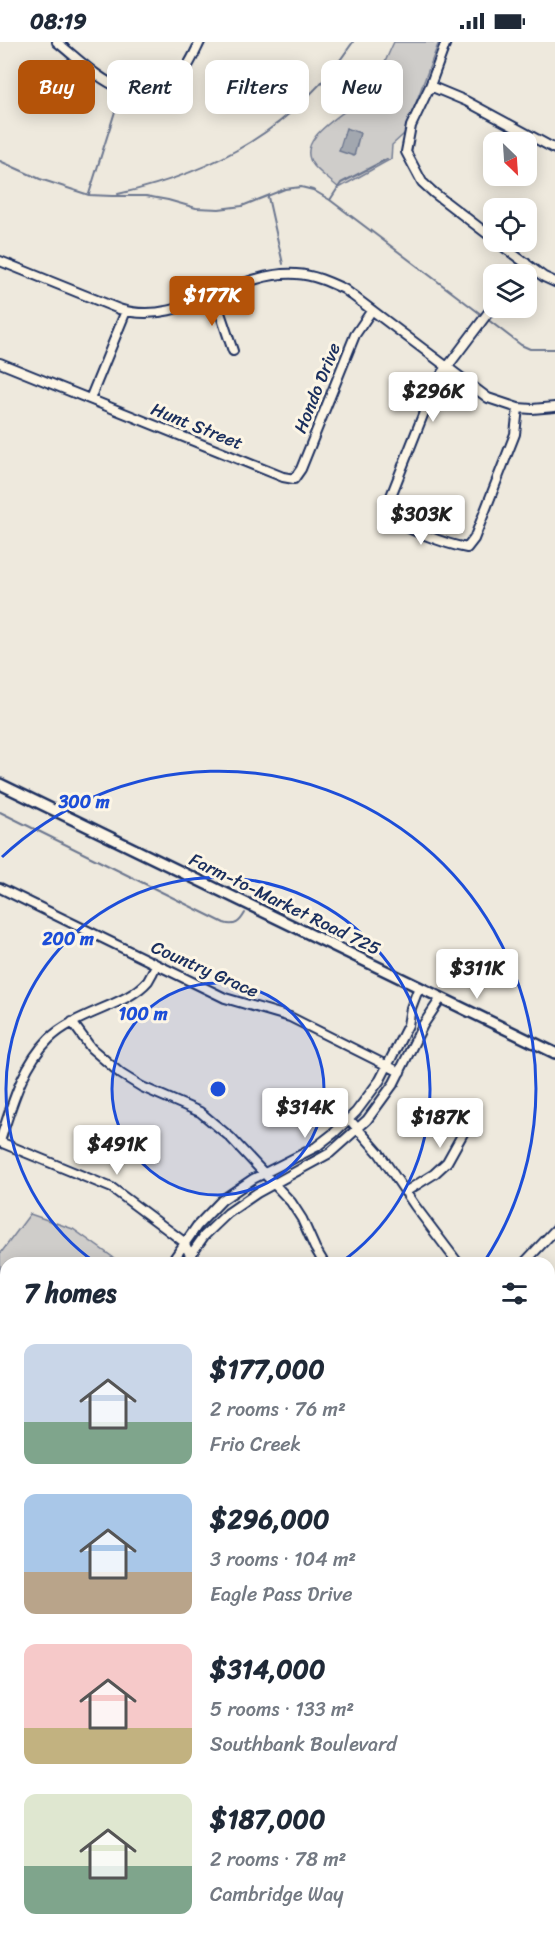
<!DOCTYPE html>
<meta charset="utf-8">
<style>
:root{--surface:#fff;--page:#f6f6f7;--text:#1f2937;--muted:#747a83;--accent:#b45309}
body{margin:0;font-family:Sriracha,sans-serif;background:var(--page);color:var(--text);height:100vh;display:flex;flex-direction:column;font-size:22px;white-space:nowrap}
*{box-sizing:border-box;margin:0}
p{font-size:20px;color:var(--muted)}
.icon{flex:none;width:33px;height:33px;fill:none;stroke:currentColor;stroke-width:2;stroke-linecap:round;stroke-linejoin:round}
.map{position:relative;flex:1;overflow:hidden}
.drawer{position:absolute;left:0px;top:1215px;width:555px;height:686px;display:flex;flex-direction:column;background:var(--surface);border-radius:18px 18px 0 0;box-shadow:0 3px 15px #0003}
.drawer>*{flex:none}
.top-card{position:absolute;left:18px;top:18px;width:519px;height:54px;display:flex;gap:12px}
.needle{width:39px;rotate:155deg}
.tools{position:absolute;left:483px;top:90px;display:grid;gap:12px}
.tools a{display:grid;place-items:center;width:54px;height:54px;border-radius:12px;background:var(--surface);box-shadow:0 3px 15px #0003;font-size:30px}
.price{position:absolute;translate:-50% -51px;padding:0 14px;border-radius:6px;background:#fff;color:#222;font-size:20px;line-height:39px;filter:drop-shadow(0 2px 3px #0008)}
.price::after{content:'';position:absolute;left:50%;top:36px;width:18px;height:14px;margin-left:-9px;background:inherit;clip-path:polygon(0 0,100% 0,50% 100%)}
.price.current{background:var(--accent);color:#fff}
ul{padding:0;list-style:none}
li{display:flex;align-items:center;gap:18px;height:150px;padding:0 24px}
li span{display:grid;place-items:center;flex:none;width:168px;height:120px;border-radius:12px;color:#555}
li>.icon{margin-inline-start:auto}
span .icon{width:72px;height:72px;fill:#fffc;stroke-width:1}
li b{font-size:26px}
h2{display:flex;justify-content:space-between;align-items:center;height:72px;padding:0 24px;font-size:26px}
.tag{padding:0 21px;border-radius:12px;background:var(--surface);box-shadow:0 3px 15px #0003;font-size:21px;line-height:54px}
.tag.current{background:var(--accent);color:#fff}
.status{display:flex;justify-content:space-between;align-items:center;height:42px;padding:0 30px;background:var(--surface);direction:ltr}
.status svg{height:16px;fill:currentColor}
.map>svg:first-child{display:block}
.green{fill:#cfcdca;stroke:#757e94;stroke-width:1.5}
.water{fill:#a2a7af;stroke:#6c778f;stroke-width:1.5}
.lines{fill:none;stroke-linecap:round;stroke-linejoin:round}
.stream{stroke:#6c778f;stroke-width:2}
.minor-casing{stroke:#1b2f5e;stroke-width:12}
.tertiary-casing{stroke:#1b2f5e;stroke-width:14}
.minor{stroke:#fcf5e5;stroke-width:8}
.tertiary{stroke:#fcf5e5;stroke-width:9}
.ring{fill:none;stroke:#1d4ed8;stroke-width:3}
.labels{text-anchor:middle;stroke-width:6;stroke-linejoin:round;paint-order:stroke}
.street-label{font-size:18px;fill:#1b2f5e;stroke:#fcf5e5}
.centre{fill:#1d4ed8;stroke:#fcf5e5;stroke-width:3}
.ring-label{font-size:18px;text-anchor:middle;font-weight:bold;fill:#1d4ed8;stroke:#fcf5e5;stroke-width:6;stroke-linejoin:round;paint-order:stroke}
</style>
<div class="status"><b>08:19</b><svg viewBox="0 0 49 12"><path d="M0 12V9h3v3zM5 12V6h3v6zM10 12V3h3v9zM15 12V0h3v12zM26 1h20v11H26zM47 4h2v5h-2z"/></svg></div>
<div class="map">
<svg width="555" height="1900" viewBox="0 0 555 1900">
<rect width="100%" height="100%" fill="#eee9dd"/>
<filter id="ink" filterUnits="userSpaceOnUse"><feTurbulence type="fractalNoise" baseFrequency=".0167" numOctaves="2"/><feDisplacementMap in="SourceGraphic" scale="12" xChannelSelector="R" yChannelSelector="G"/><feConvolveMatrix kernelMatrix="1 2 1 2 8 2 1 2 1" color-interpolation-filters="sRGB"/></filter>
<g filter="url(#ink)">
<!-- green -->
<path class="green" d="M394,0h45l-35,92 -12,11 -1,14 -52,29c-8,-7 -18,-14 -25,-22 -24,-29 41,-57 55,-74 8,-9 19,-38 25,-50z
M30,1172l43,15 48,34h-115v26l-6,-5v-30z
M549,1720l6,5v42l-6,8z"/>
<!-- water -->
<path class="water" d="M346,86l14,5 -6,23 -15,-5z"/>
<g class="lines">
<!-- stream -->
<path class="stream" d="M0,119l40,18 49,16 23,1
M89,152l29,-92
M118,152c98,-22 177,-66 235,-152
M112,154h34l22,4 28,8 23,1 23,-3 43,-17 16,-2 12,3 17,10 152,115
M268,155l15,67
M330,158l11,-17 46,-24
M487,277l34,26 9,4h25
M0,770l224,111c11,4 16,-1 21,-10
M251,856l9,-5 15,5
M0,1268l6,7
M0,1301l6,-3"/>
<defs>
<path id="minor" d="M57,0c35,28 76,75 121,36 10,-9 16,-24 22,-36
M446,0l-16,44 -19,40 -5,26 16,30 12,11 60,46
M430,44l36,15 89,48
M497,200l47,35 11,5
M0,219l119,48c62,20 116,-39 177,-35 18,1 33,8 48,15l144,109 30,10 14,1 23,-2
M517,232l9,-11
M214,253l19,56
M494,263l-58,77 -49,124 -2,10c21,12 58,28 82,32l7,-9 41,-105 3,-26
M0,321l283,114 11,2 7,-10 54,-134 17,-25
M90,357l36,-88
M0,846l225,110 65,19 110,55
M72,980l19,26 30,26 21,13 58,25 30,25 61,65 11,17 13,29 9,15
M350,1078l29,33 36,53 43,57
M0,1099c12,-36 22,-75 49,-102 27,-27 78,-33 99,-58 3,-5 6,-11 8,-16
M0,1100l112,46 72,54 6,13 9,8
M405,1150l29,-18 13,-12 29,-52
M171,1221l26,-37 25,-26 31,-21 63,-32 18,-14 22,-21 24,-32 28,-55 3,-17 8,-21
M185,1221l19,-27 24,-23 29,-20 73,-40 37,-33 27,-37 29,-58 18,-27
M524,1221l31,-33
M0,1386l6,-4
M0,1398l6,-3
M549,1450l6,-12
M0,1475l6,-3
M549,1518l6,3
M0,1600l6,-2
M549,1616l6,3
M549,1693l6,-8
M549,1715l6,4
M0,1719l6,27
M549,1781l6,-8
M549,1884l6,4
M63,1894l3,6
M207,1900l3,-6"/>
<path id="tertiary" d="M0,742l555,269"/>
</defs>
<!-- minor casing -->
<use href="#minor" class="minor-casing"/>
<!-- tertiary casing -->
<use href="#tertiary" class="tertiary-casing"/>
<!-- minor -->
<use href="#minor" class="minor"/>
<!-- tertiary -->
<use href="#tertiary" class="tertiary"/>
</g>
</g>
<!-- distance rings -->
<circle cx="218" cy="1047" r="106" fill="#1d4ed8" fill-opacity=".12"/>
<g class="ring">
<circle cx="218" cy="1047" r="106"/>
<path d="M96 1221A212 212 0 1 1 340 1221"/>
<path d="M2 815A317 317 0 0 1 484 1220"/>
</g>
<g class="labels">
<!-- street labels -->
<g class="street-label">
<text transform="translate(317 346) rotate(-68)" y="6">Hondo Drive</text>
<text transform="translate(197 384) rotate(22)" y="6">Hunt Street</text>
<text transform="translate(285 862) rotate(26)" y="6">Farm-to-Market Road 725</text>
<text transform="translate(205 927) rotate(24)" y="6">Country Grace</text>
</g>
</g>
<circle cx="218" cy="1047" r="9" class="centre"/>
<g class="ring-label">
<text x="84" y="766">300 m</text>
<text x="68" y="903">200 m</text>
<text x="143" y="978">100 m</text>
</g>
</svg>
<div class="tools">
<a><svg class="needle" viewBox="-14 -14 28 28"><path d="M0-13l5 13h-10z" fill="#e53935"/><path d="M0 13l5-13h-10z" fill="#747a83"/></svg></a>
<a><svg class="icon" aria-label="locate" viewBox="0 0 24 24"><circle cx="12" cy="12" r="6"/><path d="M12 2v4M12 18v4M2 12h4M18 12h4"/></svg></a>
<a><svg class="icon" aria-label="layers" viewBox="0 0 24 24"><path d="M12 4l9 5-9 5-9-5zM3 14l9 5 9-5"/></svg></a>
</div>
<b class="price current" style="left:212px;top:285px">$177K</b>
<b class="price" style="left:433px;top:381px">$296K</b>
<b class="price" style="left:421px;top:504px">$303K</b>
<b class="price" style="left:477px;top:958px">$311K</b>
<b class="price" style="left:305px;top:1097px">$314K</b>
<b class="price" style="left:440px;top:1107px">$187K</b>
<b class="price" style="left:117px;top:1134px">$491K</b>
<div class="top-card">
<a class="tag current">Buy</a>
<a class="tag">Rent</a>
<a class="tag">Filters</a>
<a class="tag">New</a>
</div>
<section class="drawer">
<h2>7 homes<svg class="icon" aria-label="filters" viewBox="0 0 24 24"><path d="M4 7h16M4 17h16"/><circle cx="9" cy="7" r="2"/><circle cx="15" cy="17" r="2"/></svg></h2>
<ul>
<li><span style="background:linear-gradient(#c9d6e8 65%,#7fa58c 0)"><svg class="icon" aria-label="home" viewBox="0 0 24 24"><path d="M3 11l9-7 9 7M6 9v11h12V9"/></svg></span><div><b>$177,000</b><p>2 rooms · 76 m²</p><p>Frio Creek</p></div></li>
<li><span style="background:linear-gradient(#a9c7e8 65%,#b9a48a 0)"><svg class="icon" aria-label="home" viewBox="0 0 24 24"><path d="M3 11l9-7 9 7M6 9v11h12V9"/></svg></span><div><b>$296,000</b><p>3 rooms · 104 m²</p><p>Eagle Pass Drive</p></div></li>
<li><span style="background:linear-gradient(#f6c9c9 70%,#c2b280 0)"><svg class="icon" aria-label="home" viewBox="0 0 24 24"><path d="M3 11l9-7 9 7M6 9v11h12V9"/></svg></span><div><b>$314,000</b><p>5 rooms · 133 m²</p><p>Southbank Boulevard</p></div></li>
<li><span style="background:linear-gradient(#dfe7d0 60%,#7fa58c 0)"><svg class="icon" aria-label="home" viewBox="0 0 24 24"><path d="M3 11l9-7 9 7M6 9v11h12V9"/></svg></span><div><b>$187,000</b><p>2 rooms · 78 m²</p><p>Cambridge Way</p></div></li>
</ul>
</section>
</div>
